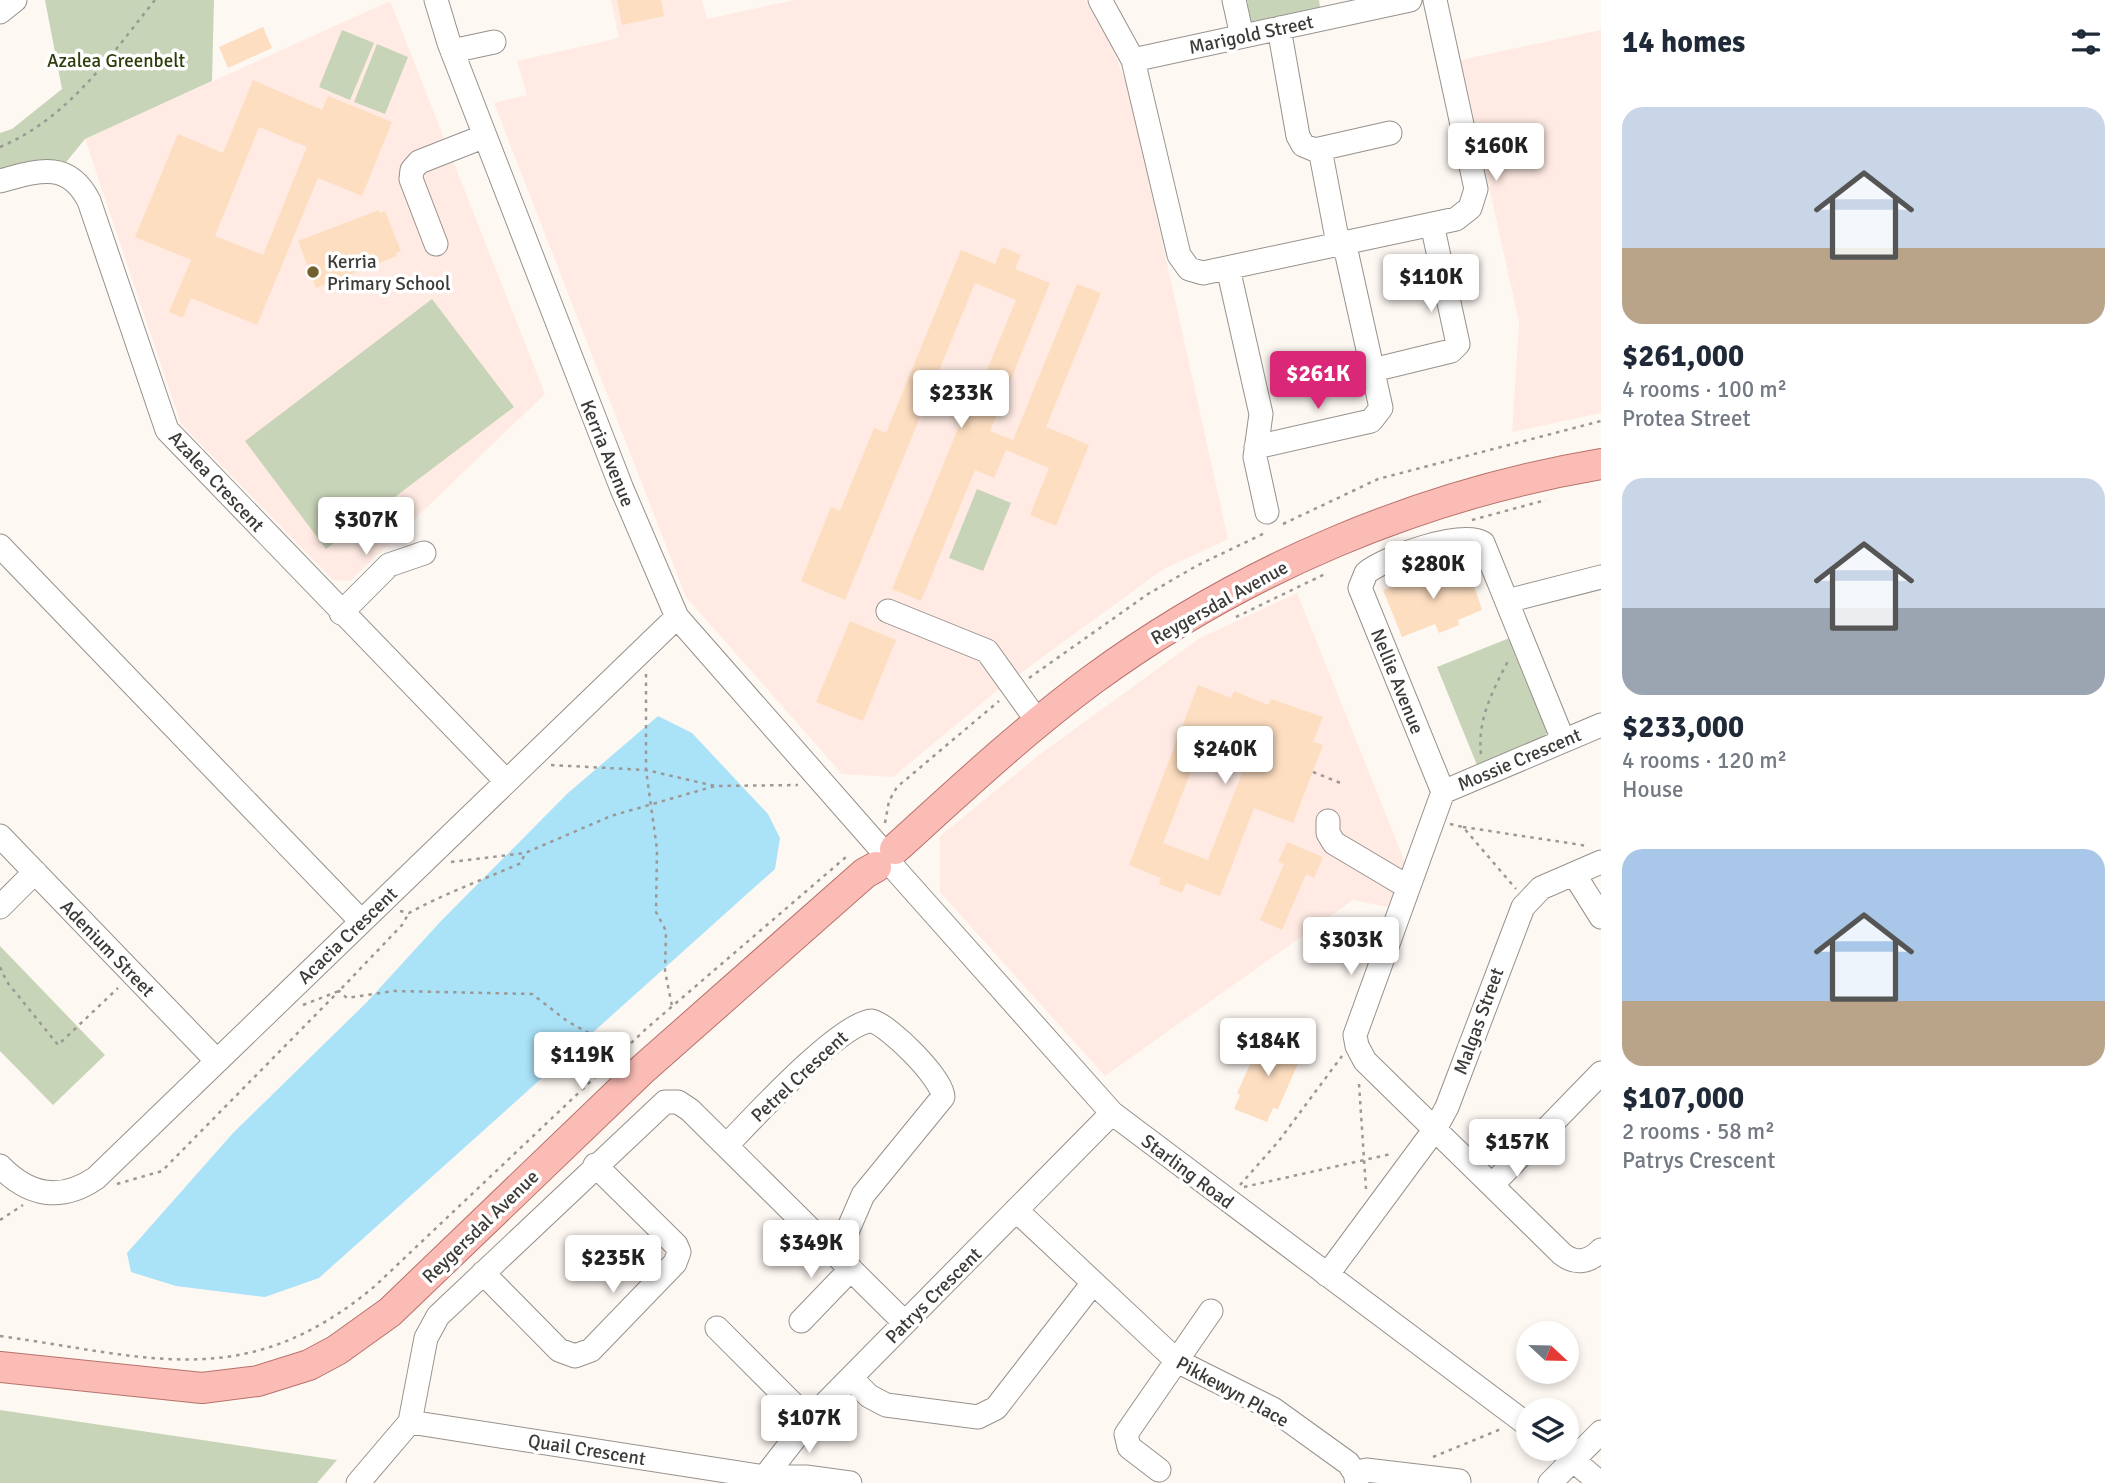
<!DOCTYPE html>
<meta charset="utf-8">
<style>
:root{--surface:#fff;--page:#f6f6f7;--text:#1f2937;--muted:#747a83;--accent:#db2777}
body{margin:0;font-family:Signika,sans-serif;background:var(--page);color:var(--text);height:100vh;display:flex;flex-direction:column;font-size:26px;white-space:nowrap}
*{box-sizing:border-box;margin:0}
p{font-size:23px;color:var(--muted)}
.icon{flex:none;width:38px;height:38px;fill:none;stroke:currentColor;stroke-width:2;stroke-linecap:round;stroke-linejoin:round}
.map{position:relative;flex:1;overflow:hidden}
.side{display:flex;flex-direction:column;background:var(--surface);width:525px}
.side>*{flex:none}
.needle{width:46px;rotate:112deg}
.controls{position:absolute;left:1516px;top:1321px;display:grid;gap:14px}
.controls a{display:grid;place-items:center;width:63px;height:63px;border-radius:50%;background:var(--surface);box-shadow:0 4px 10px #0003;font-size:35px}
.price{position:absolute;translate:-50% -60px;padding:0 16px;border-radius:7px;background:#fff;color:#222;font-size:23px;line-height:46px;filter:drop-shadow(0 2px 4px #0008)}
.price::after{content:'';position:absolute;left:50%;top:42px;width:21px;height:16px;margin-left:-10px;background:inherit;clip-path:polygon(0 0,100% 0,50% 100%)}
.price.selected{background:var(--accent);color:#fff}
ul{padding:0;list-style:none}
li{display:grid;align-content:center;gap:14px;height:371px;padding:0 21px}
li span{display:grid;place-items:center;height:217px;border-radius:21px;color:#555}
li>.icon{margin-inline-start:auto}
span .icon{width:126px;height:126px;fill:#fffc;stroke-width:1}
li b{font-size:30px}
h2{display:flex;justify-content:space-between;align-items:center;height:84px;padding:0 21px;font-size:30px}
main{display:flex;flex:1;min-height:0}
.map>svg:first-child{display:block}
.education{fill:#ffebe3}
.green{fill:#c8d4b7}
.water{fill:#aae2f8}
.building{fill:#fddec0;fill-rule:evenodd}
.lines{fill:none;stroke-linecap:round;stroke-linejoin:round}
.minor-casing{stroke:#97918c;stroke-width:25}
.major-casing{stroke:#b7726b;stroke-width:32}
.path{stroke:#9c9894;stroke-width:2.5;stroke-dasharray:3.5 5;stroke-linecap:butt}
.minor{stroke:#fff;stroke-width:23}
.major{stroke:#fbbcb6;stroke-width:30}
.poi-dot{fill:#73602e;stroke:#fff;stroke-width:2.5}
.labels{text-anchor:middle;stroke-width:7;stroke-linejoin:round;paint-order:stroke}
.street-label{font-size:19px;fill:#3d3b38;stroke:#fff}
.park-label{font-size:19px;fill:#2d3e0b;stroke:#fff}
.poi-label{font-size:19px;fill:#3d3b38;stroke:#fff;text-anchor:start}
</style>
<main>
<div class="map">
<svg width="1601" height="1483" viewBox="0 0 1601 1483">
<rect width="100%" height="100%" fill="#fef8f3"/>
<!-- education -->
<path class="education" d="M611,0h91l5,19 87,-19h291l27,47 17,45 99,447 -66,31 -163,119 -106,88 -51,-3 -156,-177 -192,-494 33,-8 -10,-34 102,-23z
M390,1l155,393 -195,187 -17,-1 -152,-156 -96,-285z
M1601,30v383l-89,19 7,-110 -58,-262z
M1297,593l108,269 -17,45 -35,-7 -248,176 -165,-184v-56l99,-81 161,-117z"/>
<!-- green -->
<path class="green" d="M45,0h169l-2,81 -127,58 -22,27 -63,9v-42l12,-4 50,-40z
M1247,0h72l1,7 -69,15z
M342,30l32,13 -24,57 -31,-13z
M377,44l31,13 -23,57 -31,-12z
M432,299l82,108 -188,142 -81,-108z
M977,489l34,14 -28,68 -34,-13z
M1512,637l36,96 -11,8 -60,24 -40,-98z
M0,946l105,109 -52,50 -53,-54z
M0,1410l337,50 -20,23h-317z"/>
<!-- water -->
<path class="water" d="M658,716l34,17 76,81 12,24 -5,31 -456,409 -54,19 -89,-11 -45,-14 -4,-19 106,-120 134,-131 74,-81 127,-128z"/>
<!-- building -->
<path class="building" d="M617,0h44l3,16 -42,9z
M263,27l9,21 -44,20 -9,-21z
M253,80l69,30 6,-14 64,26 -30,74 -44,-18 -61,147 -66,-27 -8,20 -14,-6 22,-52 -56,-23 43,-103 45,19zM259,127l48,20 -44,108 -48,-19z
M379,210l1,3 5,-2 16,40 -5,2 1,3 -81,32 -18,-47z
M1002,247l19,8 -6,14 35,14 -60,148 23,9 64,-156 24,9 -55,134 43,18 -33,81 -26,-11 19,-47 -43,-18 -12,28 -19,-8 -54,131 -29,-12 70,-170 4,2 50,-121 -41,-17 -130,317 -44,-19 30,-74 9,4 34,-83 12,5 75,-183 34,14z
M1444,565l2,4 10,-4 8,14 7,-3 11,34 -24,10 1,5 -20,8 -4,-9 -33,13 -19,-47z
M850,621l46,19 -33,81 -47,-19z
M1198,685l33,13 3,-7 34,14 3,-6 52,18 -10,25 10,3 -30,78 -39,-15 -34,88 -34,-13 -4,10 -23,-9 2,-6 -32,-13zM1206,733l45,17 -43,110 -45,-17z
M1287,842l36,15 -9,21 -8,-4 -24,56 -22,-10 24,-56 -6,-2z
M1265,1032l38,20 -25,57 -5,-1 -6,14 -33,-13 6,-14 -3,-2z"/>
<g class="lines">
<defs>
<path id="minor" d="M436,0l13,43 173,446 55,128 202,230
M1100,0l33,60 277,-60
M1234,0l8,36
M0,12l15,-12
M1279,28l19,108 5,9 12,5 75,-17
M452,51l42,-9
M1133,60l46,195 10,14 14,4 253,-54 14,-11 6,-19 -41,-189
M0,181c37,-10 68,-22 89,20l78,229 339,351
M436,244l-25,-65 1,-9 7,-8 66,-26
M1228,268l33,146 -6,43 12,55
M1373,370l78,-19 7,-7 -26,-120
M1256,447l115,-26 10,-13 -34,-153 -11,-22 -16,-84
M0,546l361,375
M1507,601l94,-24
M888,611l99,40 51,71
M341,613l48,-48 35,-12
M1601,725l-158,67 -88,243 2,11 8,15 197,193c14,11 27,8 39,-4
M1443,792l-83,-204 6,-15c19,-16 96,-43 117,-30l80,197
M1328,821v12l6,10 74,44
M0,836l217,225
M894,868l218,245 416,312
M1574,874l27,43
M0,907l35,-35
M727,1145c24,-25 115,-124 145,-124 18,5 71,58 71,76l-80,98 -26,60
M0,1166c29,30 61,36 96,12l581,-561
M1492,1185l109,-112
M1016,1210l161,151 96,48 75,54 7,10 2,10
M483,1273l76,77 16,6 16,-6 84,-87 4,-11 -3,-7 -81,-80
M1327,1275l108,-146 12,-22 76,-200 18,-19 60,-26
M801,1321l50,-52
M717,1328l92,92
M851,1378l18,18 17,9 92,12 18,-9 97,-125
M410,1422l355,55h41l44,6
M1560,1449l40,34
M1159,1470l-30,-23 -3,-13 85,-123
M1355,1473l11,-3 93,11
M358,1483l52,-61 16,-84 12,-22 227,-214h13l12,8 215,213
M760,1483l49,-63 303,-307
M1550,1483l51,-51"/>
<path id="major" d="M895,849c64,-58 128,-118 197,-169 150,-110 326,-185 509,-216
M0,1367l202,21 56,-7 51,-16 28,-15 53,-38 253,-243 222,-196 11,-6"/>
</defs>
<!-- minor casing -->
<use href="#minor" class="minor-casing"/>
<!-- major casing -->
<use href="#major" class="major-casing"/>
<!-- path -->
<path class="path" d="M0,147c69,-29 110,-91 155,-147
M1472,520l74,-20
M1283,524l95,-45 223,-58
M1236,617l89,-43
M646,674v96l11,79 -1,63 10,19 -1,40 7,35
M1029,678l119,-84 50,-29 69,-33
M1481,754c-4,-34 12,-64 27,-93
M551,765l95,5 69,16 83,-1
M1313,772l30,12
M885,823l4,-22 8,-14 102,-86
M1450,824l13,3 53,62
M1463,827l125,19
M451,862l74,-9 86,-37 104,-30
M400,911l9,2c36,-20 74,-33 112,-50l4,-10
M0,967l7,15 51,63 60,-57
M303,1005l36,-14 63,-66 7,-12
M1359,1084l7,105
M117,1184l45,-13 177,-180 8,7 47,-7 138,3 35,27 61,34
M1240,1185l38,-43 64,-86
M1244,1187l147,-33
M0,1220l23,-15
M0,1336c151,21 246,58 375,-50l272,-258 199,-171
M1433,1457l68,-28"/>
<!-- minor -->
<use href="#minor" class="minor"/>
<!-- major -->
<use href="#major" class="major"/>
</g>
<!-- markers -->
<circle class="poi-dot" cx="313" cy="272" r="7"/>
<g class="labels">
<!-- street labels -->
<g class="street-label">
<text transform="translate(1251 34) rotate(-12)" y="7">Marigold Street</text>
<text transform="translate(608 453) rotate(68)" y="7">Kerria Avenue</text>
<text transform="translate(217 481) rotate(47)" y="7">Azalea Crescent</text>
<text transform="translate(1219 602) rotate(-29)" y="7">Reygersdal Avenue</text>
<text transform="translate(1398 681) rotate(68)" y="7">Nellie Avenue</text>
<text transform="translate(1519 759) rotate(-23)" y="7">Mossie Crescent</text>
<text transform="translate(347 935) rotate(-44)" y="7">Acacia Crescent</text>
<text transform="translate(108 948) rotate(46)" y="7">Adenium Street</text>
<text transform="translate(1478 1021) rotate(-70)" y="7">Malgas Street</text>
<text transform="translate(799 1076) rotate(-43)" y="7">Petrel Crescent</text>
<text transform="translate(1188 1171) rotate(37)" y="7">Starling Road</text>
<text transform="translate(480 1226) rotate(-44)" y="7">Reygersdal Avenue</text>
<text transform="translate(933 1295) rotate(-45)" y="7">Patrys Crescent</text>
<text transform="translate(1233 1391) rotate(29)" y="7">Pikkewyn Place</text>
<text transform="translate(587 1449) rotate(9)" y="7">Quail Crescent</text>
</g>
<!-- park labels -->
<g class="park-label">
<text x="116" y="67">Azalea Greenbelt</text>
</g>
<!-- poi labels -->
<g class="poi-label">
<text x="327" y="268">Kerria<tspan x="327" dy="22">Primary School</tspan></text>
</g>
</g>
</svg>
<div class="controls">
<a><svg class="needle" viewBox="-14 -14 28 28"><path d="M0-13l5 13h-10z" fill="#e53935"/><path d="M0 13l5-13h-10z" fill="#747a83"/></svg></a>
<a><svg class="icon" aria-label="layers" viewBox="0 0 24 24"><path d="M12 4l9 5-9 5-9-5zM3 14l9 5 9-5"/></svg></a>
</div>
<b class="price" style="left:1496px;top:183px">$160K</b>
<b class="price" style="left:1431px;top:314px">$110K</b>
<b class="price selected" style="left:1318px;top:411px">$261K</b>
<b class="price" style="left:961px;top:430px">$233K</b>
<b class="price" style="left:366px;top:557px">$307K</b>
<b class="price" style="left:1433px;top:601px">$280K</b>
<b class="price" style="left:1225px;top:786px">$240K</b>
<b class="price" style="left:1351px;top:977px">$303K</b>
<b class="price" style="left:1268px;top:1078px">$184K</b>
<b class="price" style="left:582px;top:1092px">$119K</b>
<b class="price" style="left:1517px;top:1179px">$157K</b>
<b class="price" style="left:811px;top:1280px">$349K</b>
<b class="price" style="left:613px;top:1295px">$235K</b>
<b class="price" style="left:809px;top:1455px">$107K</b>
</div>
<section class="side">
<h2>14 homes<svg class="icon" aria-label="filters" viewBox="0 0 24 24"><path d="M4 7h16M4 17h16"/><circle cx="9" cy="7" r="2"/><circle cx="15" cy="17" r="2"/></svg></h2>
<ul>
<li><span style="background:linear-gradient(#c9d6e8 65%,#b9a48a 0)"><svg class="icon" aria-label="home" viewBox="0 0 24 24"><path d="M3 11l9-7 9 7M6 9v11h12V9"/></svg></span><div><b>$261,000</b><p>4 rooms · 100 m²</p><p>Protea Street</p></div></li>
<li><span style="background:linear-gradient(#c9d6e8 60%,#9aa5b1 0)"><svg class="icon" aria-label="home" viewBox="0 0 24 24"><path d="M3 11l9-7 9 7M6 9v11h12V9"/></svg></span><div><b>$233,000</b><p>4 rooms · 120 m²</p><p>House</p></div></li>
<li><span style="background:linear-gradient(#a9c7e8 70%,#b9a48a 0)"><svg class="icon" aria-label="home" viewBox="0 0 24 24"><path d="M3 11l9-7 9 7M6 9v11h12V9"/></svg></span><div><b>$107,000</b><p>2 rooms · 58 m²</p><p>Patrys Crescent</p></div></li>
</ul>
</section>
</main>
